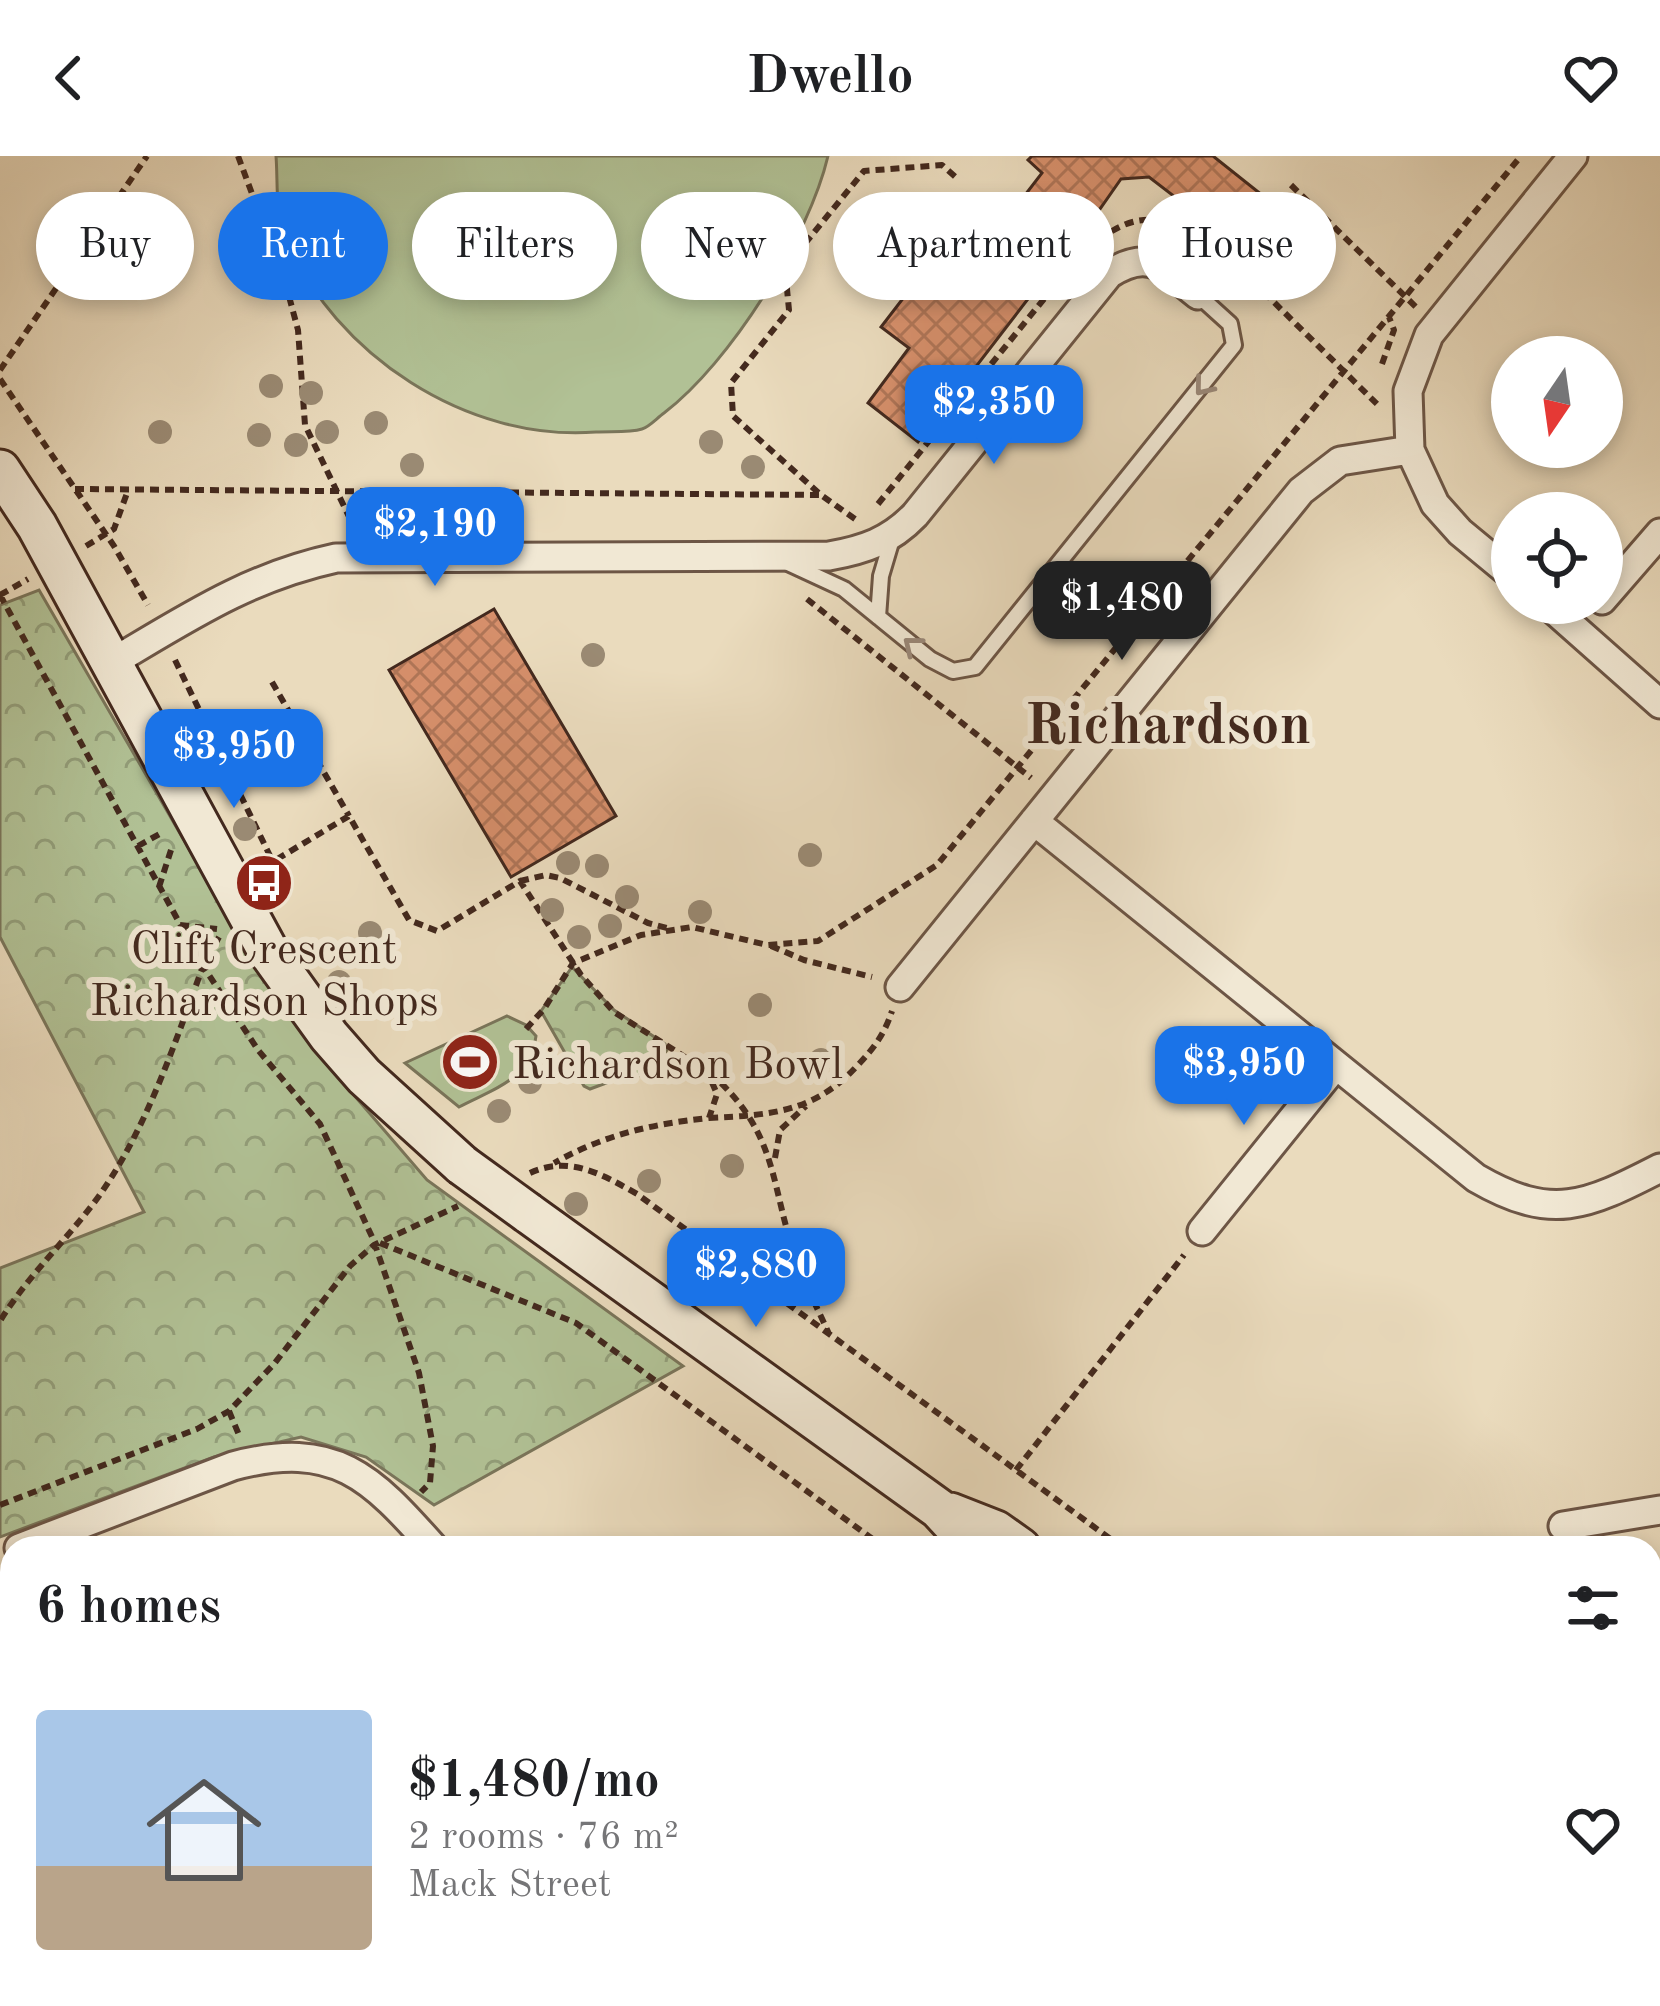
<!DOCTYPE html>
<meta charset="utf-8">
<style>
:root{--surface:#fff;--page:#f2f2f2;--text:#202124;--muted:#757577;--line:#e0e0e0;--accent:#1a73e8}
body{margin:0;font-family:"Old Standard TT",serif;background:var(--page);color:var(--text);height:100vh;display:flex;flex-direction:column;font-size:45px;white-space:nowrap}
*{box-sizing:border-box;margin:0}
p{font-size:39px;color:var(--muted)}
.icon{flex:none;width:66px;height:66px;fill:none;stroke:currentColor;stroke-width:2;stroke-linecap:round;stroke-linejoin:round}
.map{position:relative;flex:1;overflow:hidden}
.drawer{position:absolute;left:0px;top:1380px;width:1662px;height:471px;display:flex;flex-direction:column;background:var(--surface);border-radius:36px 36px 0 0;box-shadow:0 6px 18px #0003}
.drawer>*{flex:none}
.banner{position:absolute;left:36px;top:36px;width:1590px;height:108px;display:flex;gap:24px}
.needle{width:78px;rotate:193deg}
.controls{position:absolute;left:1491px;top:180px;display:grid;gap:24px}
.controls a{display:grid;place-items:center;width:132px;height:132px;border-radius:50%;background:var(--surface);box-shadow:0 6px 18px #0003;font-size:60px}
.price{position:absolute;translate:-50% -102px;padding:0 27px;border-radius:24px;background:var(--accent);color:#fff;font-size:39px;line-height:78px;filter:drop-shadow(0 3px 6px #0008)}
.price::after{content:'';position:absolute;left:50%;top:72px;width:36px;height:27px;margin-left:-18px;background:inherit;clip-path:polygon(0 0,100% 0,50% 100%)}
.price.active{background:#222;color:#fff}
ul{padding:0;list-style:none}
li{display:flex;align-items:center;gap:36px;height:300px;padding:0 36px}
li+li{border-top:3px solid var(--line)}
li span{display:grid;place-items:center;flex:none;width:336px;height:240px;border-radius:12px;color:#555}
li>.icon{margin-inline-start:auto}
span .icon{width:144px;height:144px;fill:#fffc;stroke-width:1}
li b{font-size:51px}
h2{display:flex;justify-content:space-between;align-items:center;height:144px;padding:0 36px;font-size:51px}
.tag{padding:0 42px;border-radius:54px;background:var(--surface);box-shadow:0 6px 18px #0003;font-size:42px;line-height:108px}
.tag.active{background:var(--accent);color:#fff}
header{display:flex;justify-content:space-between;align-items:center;height:156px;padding:0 36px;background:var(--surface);font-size:54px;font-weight:700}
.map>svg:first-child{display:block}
.park{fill:url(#park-crowns);stroke:#7a755a;stroke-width:3}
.garden{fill:#b1c195;stroke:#7a755a;stroke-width:3}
.building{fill:url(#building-cross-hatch);stroke:#43291e;stroke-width:3}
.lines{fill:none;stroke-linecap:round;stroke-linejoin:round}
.lane-casing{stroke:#6d5646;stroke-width:20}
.street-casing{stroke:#6d5646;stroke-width:33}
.secondary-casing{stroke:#43291e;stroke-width:45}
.path{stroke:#43291e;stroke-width:6;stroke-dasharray:9 6;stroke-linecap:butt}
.lane{stroke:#f1e8d4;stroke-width:14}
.street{stroke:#f1e8d4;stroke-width:27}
.secondary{stroke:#f1e8d4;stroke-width:39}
.secondary-bridge-casing{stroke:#43291e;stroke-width:45;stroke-linecap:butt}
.secondary-bridge{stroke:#f1e8d4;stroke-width:39}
.tree{fill:#9a8a73}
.oneway{stroke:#9a8879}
.labels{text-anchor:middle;stroke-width:12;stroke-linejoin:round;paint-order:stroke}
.poi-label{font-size:45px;fill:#43291e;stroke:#f1e8d4}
.district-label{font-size:57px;font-weight:bold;fill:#43291e;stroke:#f1e8d4}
</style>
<header><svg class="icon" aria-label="back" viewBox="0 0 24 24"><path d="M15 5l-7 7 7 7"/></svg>Dwello<svg class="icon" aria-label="heart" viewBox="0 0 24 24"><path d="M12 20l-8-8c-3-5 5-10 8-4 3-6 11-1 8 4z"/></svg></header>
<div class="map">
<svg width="1660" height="1850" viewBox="0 0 1660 1850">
<defs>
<pattern id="park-crowns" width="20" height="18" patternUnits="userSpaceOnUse" patternTransform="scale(3)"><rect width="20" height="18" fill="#b1c195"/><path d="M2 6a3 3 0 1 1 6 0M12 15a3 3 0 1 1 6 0" fill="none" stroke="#929d79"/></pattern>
<pattern id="building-cross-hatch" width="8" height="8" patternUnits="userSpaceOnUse" patternTransform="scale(3)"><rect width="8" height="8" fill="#d68f6b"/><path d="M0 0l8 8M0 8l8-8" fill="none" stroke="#af7557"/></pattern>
</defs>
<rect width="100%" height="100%" fill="#eadbbd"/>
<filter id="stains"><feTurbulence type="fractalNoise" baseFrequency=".00167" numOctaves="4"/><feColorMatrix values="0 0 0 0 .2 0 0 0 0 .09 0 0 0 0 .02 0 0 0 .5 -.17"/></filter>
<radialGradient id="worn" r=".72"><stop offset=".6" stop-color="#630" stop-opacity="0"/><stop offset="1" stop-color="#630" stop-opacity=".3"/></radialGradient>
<!-- park -->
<path class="park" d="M39,434l194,335 114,162 80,93 256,186 -249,139 -68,-48 -65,-20 -87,20 -214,80v-269l144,-56 -144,-275v-332z
M572,811l42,43 51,34 2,6 -16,24 -34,5 -27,10 -6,-3 -43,-75z
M1660,1637v213h-355l-2,-11h347v-200z
M981,1839h122l-14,11h-98z"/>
<!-- garden -->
<path class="garden" d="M276,0h552c-19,81 -98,207 -164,257 -7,5 -15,14 -22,16 -13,4 -32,2 -46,3 -129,10 -261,-77 -311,-195 -10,-22 -7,-56 -9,-81z
M507,860l19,9 10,11c-6,44 -41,52 -77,71l-54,-44z"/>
<!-- building -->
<path class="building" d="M1032,0h181l49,39 -35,42 -78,-60 -28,2 -42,60 -54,-44 17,-22 -14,-13z
M991,88l50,38 -123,160 -50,-39 41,-55 -28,-21 53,-69 29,22z
M494,453l122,207 -105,61 -122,-207z"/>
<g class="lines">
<defs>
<path id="lane" d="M790,408l54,25 86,70 23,12 22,-4 259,-322 -4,-21 -32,-29
M878,461l3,-41 11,-37"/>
<path id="street" d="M1512,419l-52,-43 -25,-28 -25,-54 -2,-59 21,-56 144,-179
M1602,444l58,-67
M1546,447l114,101
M111,507c76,-45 137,-86 225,-105l493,-2c35,-6 61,-15 86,-41l194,-241c42,-27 55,-5 89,21
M1034,665l442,357c76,44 110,28 184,-10
M900,831l401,-496 39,-30 70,-11
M1202,1075l134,-166
M1563,1370l97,-16
M19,1392l214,-82c102,-27 138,11 201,82"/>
<path id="secondary" d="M0,314l37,56 231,425 61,85 35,40 98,89
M528,1057l411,296 36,39
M950,1357l46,18 24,17
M1650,1610l10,-1
M812,1850l8,-11"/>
</defs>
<!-- lane casing -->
<use href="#lane" class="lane-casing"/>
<!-- street casing -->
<use href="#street" class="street-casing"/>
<!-- secondary casing -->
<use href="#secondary" class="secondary-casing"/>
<!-- path -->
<path class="path" d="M238,0l48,129 12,45 7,95 49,102
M1291,29l125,122
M1382,208l12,-34 -5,-13
M0,214l147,-214
M0,223l114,167 34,59
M75,333l746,6
M878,348l195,-241c48,-47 76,-57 137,-24l167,165
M855,363l-34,-24 -88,-79 -2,-33 58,-73 -4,-42 79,-97 78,-6 17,15
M86,390l28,-17 13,-36
M0,439l203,371c-28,77 -56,162 -104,230 -32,44 -69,77 -99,125
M0,439l28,-16
M807,443l224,179
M175,504l98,202
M272,526l77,134
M138,690l25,-14
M264,711l85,-51 60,104 28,11 83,-50 61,94 33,37 93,59 10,23 -8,24c-58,6 -105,17 -155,45
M520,725l26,-6 14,3 88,45 19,5
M159,731l12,-37
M180,769l37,4
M219,781l-16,29 55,84 62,74 53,115 46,134 14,73 -3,37 -9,9
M771,790l33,14 68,17
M526,873l18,-20 29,-46 68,-28 51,-8 75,18 51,-4 119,-76 584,-709
M710,917c71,62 59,113 88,192 9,24 21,46 31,69
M709,962c60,-3 105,-5 148,-52 17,-18 27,-31 35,-55
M775,1002l5,-28 26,-24
M530,1017c39,-18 72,1 107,21l486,354
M380,1087l196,80 309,225
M229,1255l10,24
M1016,1314l168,-215
M0,1349l197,-76 32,-18 45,-47 76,-98 24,-21 84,-39
M1650,1698l10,-6
M1549,1839l16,11
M740,1850l13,-11
M875,1850l9,-11
M1371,1850l11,-11"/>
<!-- lane -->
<use href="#lane" class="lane"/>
<!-- street -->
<use href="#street" class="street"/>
<!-- secondary -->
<use href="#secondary" class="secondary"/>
<defs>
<path id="secondary-bridge" d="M462,1009l66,48"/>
</defs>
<!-- secondary-bridge casing -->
<use href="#secondary-bridge" class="secondary-bridge-casing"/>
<!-- secondary-bridge -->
<use href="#secondary-bridge" class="secondary-bridge"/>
</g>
<!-- trees -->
<g class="tree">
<circle cx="271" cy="230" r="12"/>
<circle cx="311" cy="237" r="12"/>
<circle cx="376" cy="267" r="12"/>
<circle cx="160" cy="276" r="12"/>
<circle cx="327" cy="276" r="12"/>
<circle cx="259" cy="279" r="12"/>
<circle cx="711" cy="286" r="12"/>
<circle cx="296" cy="289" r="12"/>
<circle cx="412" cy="309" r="12"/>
<circle cx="753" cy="311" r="12"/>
<circle cx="593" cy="499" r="12"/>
<circle cx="208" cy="612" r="12"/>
<circle cx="245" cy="673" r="12"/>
<circle cx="810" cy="699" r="12"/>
<circle cx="568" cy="707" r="12"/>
<circle cx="597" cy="710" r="12"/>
<circle cx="627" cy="741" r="12"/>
<circle cx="552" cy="754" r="12"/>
<circle cx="700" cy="756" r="12"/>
<circle cx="610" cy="770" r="12"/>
<circle cx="370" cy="777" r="12"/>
<circle cx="579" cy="781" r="12"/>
<circle cx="339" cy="826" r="12"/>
<circle cx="760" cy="849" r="12"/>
<circle cx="821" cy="904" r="12"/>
<circle cx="530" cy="926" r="12"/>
<circle cx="499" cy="955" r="12"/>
<circle cx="732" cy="1010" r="12"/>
<circle cx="649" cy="1025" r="12"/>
<circle cx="576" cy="1048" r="12"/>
</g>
<!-- one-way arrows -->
<defs><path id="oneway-chevron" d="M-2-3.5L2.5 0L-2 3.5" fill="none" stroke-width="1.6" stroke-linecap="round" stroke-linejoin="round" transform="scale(3)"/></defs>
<g class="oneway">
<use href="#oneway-chevron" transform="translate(1203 231) rotate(129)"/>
<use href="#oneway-chevron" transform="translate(912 489) rotate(-141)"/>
</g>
<!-- icons -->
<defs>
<symbol id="bus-disc" viewBox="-11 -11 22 22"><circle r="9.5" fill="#8f2418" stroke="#f1e8d4"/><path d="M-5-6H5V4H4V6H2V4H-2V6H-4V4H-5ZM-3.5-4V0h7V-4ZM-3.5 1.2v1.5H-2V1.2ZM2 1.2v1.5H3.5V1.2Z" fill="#fff"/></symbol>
<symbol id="stadium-disc" viewBox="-11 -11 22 22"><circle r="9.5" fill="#8f2418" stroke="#f1e8d4"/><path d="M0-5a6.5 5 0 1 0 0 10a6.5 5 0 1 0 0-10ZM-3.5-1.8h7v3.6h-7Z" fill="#fff"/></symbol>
</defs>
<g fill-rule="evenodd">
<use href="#bus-disc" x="231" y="694" width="66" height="66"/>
<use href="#stadium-disc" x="437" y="873" width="66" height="66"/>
</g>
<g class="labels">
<!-- poi labels -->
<g class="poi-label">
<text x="264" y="807">Clift Crescent<tspan x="264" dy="52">Richardson Shops</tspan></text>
<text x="512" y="922" text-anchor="start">Richardson Bowl</text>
</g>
<!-- district labels -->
<g class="district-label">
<text x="1168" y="587">Richardson</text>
</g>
</g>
<rect width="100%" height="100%" filter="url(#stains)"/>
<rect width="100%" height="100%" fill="url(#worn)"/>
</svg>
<div class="controls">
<a><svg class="needle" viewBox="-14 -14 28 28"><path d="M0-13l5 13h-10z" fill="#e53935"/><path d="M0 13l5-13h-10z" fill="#757577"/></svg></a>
<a><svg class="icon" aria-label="locate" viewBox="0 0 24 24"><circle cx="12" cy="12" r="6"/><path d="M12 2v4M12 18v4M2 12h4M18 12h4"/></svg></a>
</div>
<b class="price" style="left:994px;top:311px">$2,350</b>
<b class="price" style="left:435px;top:433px">$2,190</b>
<b class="price active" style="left:1122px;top:507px">$1,480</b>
<b class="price" style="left:234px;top:655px">$3,950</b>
<b class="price" style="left:1244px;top:972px">$3,950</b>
<b class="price" style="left:756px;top:1174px">$2,880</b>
<div class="banner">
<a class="tag">Buy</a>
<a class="tag active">Rent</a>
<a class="tag">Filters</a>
<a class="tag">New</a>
<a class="tag">Apartment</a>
<a class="tag">House</a>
</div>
<section class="drawer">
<h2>6 homes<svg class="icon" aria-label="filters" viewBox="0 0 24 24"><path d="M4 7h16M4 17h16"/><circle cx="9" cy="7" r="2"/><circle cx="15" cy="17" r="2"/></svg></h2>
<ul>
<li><span style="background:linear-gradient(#a9c7e8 65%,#b9a48a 0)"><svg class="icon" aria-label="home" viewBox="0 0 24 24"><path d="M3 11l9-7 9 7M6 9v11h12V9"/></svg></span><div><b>$1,480/mo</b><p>2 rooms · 76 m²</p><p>Mack Street</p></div><svg class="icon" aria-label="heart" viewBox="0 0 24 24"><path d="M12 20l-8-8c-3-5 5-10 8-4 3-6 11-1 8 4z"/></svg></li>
</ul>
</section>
</div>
